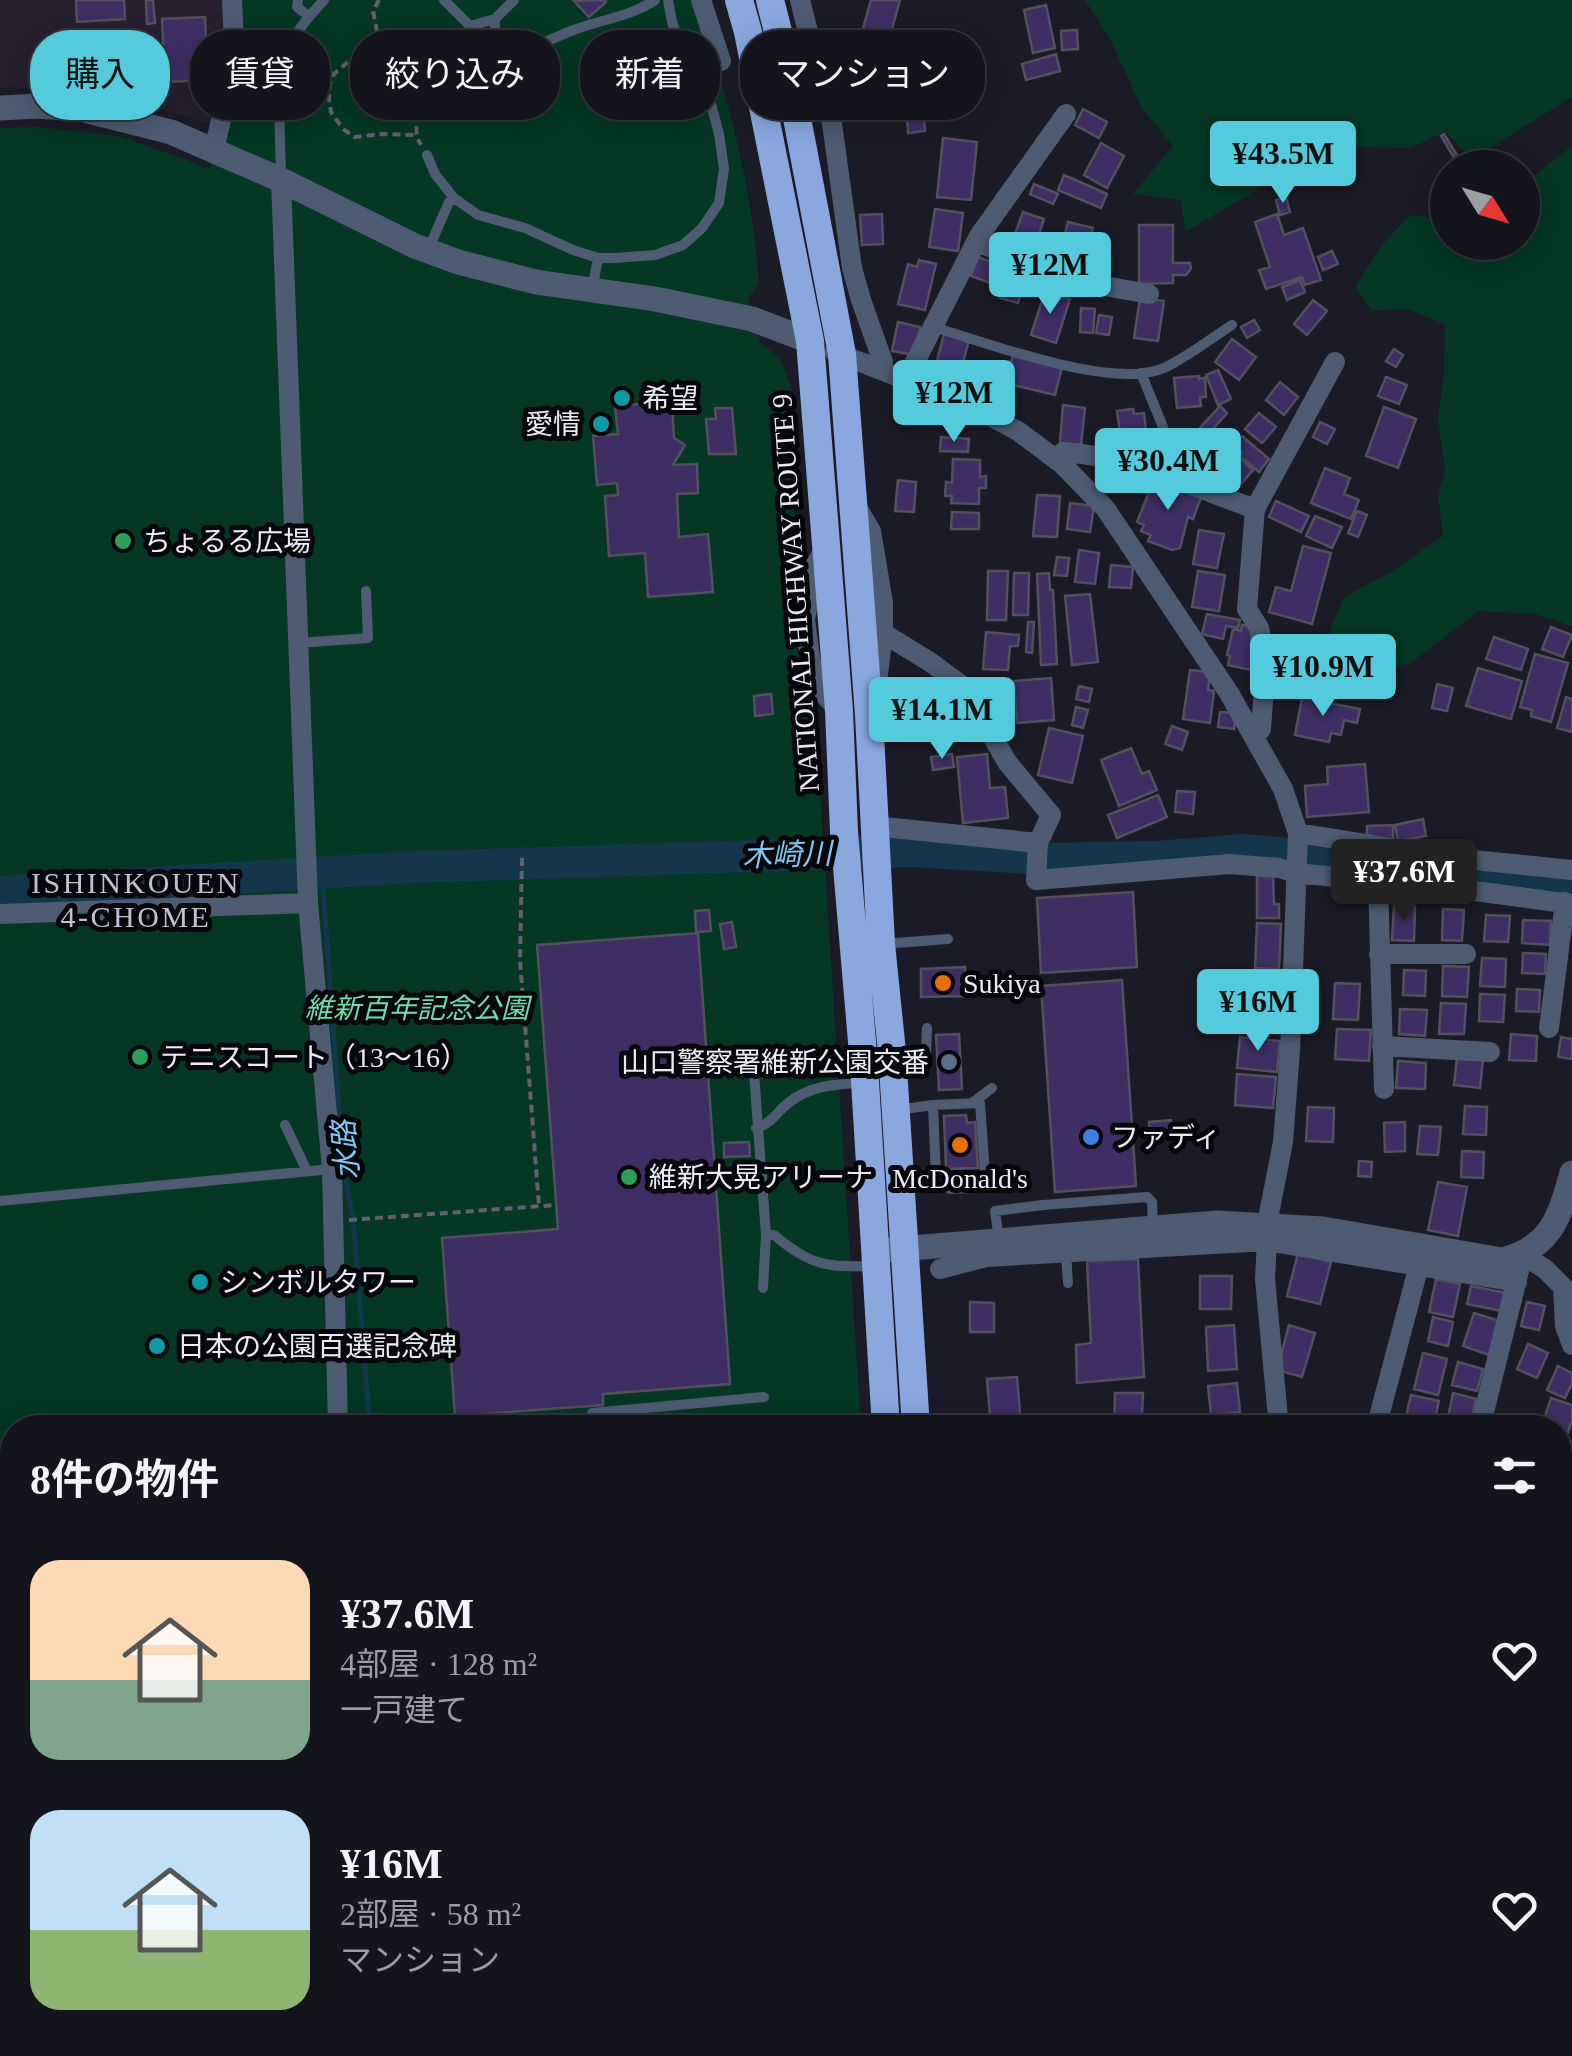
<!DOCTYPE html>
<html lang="ja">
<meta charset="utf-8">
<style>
:root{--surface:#14141d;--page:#1d1d26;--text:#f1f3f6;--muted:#9d9ea4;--line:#33333b;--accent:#54cadd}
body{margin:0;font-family:"Times New Roman","Noto Sans JP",serif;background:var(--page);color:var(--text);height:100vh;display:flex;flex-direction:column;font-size:38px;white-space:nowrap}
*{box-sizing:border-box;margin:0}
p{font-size:32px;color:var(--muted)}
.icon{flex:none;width:55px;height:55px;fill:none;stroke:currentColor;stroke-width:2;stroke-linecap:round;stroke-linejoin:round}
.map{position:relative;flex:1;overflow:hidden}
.sheet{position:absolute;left:0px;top:1415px;width:1572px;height:642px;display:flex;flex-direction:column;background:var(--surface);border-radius:40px 40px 0 0;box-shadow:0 5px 25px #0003,0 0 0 2px var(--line)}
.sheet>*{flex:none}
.banner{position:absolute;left:30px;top:30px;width:1000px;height:90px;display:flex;gap:20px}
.needle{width:65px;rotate:127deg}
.controls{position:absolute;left:1430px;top:150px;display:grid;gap:20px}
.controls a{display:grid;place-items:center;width:110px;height:110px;border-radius:50%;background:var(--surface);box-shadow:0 5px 25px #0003,0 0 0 2px var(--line);font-size:50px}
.price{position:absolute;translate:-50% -85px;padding:0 22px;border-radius:10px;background:var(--accent);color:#111;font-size:32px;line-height:65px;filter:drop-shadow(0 2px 5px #0008)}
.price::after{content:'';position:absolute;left:50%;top:60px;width:30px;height:22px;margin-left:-15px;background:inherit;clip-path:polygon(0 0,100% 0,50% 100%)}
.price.on{background:#222;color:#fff}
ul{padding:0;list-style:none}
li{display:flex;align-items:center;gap:30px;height:250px;padding:0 30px}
li span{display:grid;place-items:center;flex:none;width:280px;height:200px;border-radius:30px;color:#555}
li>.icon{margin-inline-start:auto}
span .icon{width:120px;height:120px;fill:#fffc;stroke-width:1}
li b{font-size:42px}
h2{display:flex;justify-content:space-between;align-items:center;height:120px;padding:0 30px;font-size:42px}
.chip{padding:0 35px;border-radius:40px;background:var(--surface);box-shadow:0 5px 25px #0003,0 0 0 2px var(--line);font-size:35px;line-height:90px}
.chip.on{background:var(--accent);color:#111}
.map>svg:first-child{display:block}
.education{fill:#262030}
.green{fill:#043724}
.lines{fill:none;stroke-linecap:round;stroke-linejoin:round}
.stream{stroke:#13364c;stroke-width:5}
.river{stroke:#13364c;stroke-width:32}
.building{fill:#3e2e64;stroke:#53505f;stroke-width:2.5}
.path{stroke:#62626d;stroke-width:4;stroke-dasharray:8 5;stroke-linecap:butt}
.service{stroke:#4d5c73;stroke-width:10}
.minor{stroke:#4d5c73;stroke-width:20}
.tertiary{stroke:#4d5c73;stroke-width:25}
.trunk{stroke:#88a8de;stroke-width:28}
.culture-dot{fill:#0f9aa8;stroke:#06060b;stroke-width:4}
.leisure-dot{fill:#2e9e5b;stroke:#06060b;stroke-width:4}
.food-dot{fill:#e8710a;stroke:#06060b;stroke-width:4}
.service-dot{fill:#5c6f8a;stroke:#06060b;stroke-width:4}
.shop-dot{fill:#3f7fe0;stroke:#06060b;stroke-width:4}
.labels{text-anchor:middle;stroke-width:10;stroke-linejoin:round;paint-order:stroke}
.poi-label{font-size:28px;fill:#ebebf4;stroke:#06060b;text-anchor:start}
.street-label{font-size:28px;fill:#ebebf4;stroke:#06060b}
.park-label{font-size:28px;font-style:italic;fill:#71dcaa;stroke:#06060b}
.water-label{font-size:30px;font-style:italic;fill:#80c7f6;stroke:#06060b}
.neighbourhood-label{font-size:30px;letter-spacing:2.5px;fill:#c0c0d1;stroke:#06060b}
</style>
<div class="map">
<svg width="1572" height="2056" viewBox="0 0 1572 2056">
<rect width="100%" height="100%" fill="#1b1b27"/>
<!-- education -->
<path class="education" d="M0,0h225l3,62 -11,64 -127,-39 -90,1z"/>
<!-- green -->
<path class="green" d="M242,0h452c33,88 59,190 65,284l-11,14 12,44 20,17 11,27 7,85 -9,124 5,45 17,62 9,87 41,638 -849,1v617h876l2,11h-507l-19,-9v9h-364v-1928l38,-1 81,9 90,32 21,-44 14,-55z
M1085,0h487v97l-100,62 -27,-28 -34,17 -58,-1 -64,15 -37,31 -67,39 -4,-32 -48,-6 40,-48 -31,-38 -34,-73z
M1572,146v480l-37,-12 -56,-3 -70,53 -42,7 -41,-32 18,-42 47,-25 52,-36 -5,-40 7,-26 -7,-50 6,-49 1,-47 -39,-15 -34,2 -17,-24 27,-42 28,-30 37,4 1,23h74l1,-57z"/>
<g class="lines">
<!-- stream -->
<path class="stream" d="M322,873l21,291 10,55 17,209"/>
<!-- river -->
<path class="river" d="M0,892l415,-25 496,-16 136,8 110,-2 85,-7 64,5 266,31"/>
</g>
<!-- building -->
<path class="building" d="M76,0h48l1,19 -48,3z
M146,0h7l2,23 -8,1z
M605,0l1,2 -17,15 -15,-16z
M871,0h29l-11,40 -27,-8z
M1046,5l9,43 -22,5 -9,-43z
M205,17l3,63 -43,2 -3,-63z
M1077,30l1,19 -16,1 -1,-19z
M857,37l36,15 -7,18 -36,-15z
M1056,54l4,17 -34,9 -4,-16z
M1083,109l24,13 -8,16 -24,-13z
M924,116l1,15 -17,2 -1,-15z
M1444,134l21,34h-5l-19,-32z
M943,138l34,4 -6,58 -34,-3z
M1101,143l23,13 -17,32 -23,-13z
M1064,175l43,19 -6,14 -43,-18z
M1034,184l24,10 -5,10 -23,-10z
M1286,197l4,15 -10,3 -4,-15z
M935,209l28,4 -5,38 -29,-4z
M1023,212l21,7 -10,30 -22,-7z
M882,214l1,30 -21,1 -2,-30z
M1277,214l7,21 19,-7 18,52 -16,5 -3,-8 -36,12 -7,-19 11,-3 -15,-45z
M1068,222l25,6 -9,33 -25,-6z
M1139,225h34v38h17l1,6 -5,6h-13v8l-34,1z
M1332,251l6,13 -15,6 -5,-13z
M978,257l19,7 -7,19 -19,-7z
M919,260l17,4 -11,46 -27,-6 10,-40 9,3z
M1008,271l19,5 -9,27 -18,-5z
M1300,280l5,12 -18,8 -5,-13z
M1045,291l25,8 -14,44 -25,-8z
M1140,298l24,3 -6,40 -24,-3z
M1313,300l14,11 -20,24 -13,-11z
M1081,308l14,1 -2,24 -13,-1z
M1099,315l13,2 -3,18 -13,-2z
M1254,320l6,10 -13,8 -6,-11z
M898,322l22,5 -6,28 -22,-4z
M944,334l25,6 -10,38 -25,-6z
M1232,339l24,18 -17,23 -24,-18z
M1394,349l9,6 -7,12 -10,-6z
M1013,355l49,12 -7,28 -50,-12z
M1218,370l13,29 -13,6 -12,-30z
M1199,376v3l6,-1 1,19h-6l1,9 -24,2 -3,-30z
M1386,377l21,8 -8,19 -21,-8z
M1280,382l18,15 -14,18 -18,-15z
M672,401l2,37 11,7 -12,20 24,-1 1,29 -21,1 2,43 29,-3 5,58 -65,5 -3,-44 -36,3 -4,-60 13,-1 -1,-12 -20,2 -4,-49 25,-2 -3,-28z
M1063,405l22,3 -4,37 -21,-2z
M1220,406l7,7 -21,24 -8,-7z
M1384,407l32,12 -18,49 -32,-12z
M715,408h17l4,46h-27l-3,-35h10z
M1133,409l1,5 10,-1 2,17 -10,1 3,21 -16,2 -6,-43z
M1259,413l17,14 -14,16 -17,-14z
M1320,422l15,7 -8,15 -14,-7z
M1242,436l27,23 -10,13 -19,-16 2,-3 -8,-7z
M941,437l28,2 -1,13 -28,-1z
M1227,447l26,23 -12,14 -17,-15 4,-4 -9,-8z
M953,459l27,1v17l6,-1v12h-7v16l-28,-1 1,-7h-7l1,-14 6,1z
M1212,459l26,25 -11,11 -18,-16 4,-4 -9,-7z
M1325,468l25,10 -6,16 15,6 -8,19 -40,-16z
M1155,477l47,18 -9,24 -5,-2 -8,31 -8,2 -24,-9 3,-6 -10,-4 3,-6 -7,-3z
M898,480l18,2 -2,30 -19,-1z
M1037,495l23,1 -3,41 -24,-1z
M1276,501l33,15 -8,16 -32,-15z
M1070,503l24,3 -4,26 -23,-3z
M1357,511l10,4 -9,22 -10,-4z
M952,512l27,1v16h-28z
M1315,516l27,11 -10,21 -26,-12z
M1199,530l25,4 -7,34 -24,-4z
M1303,546l28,7 -19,71 -43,-12 7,-25 15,4z
M1079,550l20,3 -4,31 -20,-2z
M1057,557l12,1 -2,18 -13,-1z
M1111,565l22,2 -2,21 -22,-1z
M988,571h20l-2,49h-19z
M1198,571l27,4 -6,36 -27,-4z
M1014,573h15l-1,42h-15z
M1049,573l1,17h3l4,74 -16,1 -4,-91z
M1090,594l8,68 -26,3 -7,-69z
M1207,614l33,6 -2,8 -12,-2 -3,13 -21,-5z
M1028,622h6l-2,31 -6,-1z
M1242,625l11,1 -2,14 6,1 -6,29 -23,-5 2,-9 -3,-1 6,-26 8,2z
M1551,627l21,8 -9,22 -21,-8z
M986,632l33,3 -1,11h-8l-2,24 -25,-1z
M1494,637l34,12 -7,21 -35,-11z
M1535,654l33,9 -17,59 -20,-6 1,-6 -12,-3z
M1294,656l44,17 -7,19 -44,-16z
M1478,668l44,13 -11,38 -45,-13z
M1190,670l20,2 -2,18 6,1 -4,32 -27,-4z
M1051,678l3,42 -37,3 -3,-42z
M911,681l24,1 -4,58 -23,-2 1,-20h-2z
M1437,684l16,4 -6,23 -15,-3z
M1079,686l13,3 -3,13 -13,-3z
M771,694l2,20 -18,2 -1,-20z
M1566,697l6,2v33l-15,-4z
M1302,698l58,11 -3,14 -13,-3 -3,15 -10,-2 -2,9 -34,-7z
M1076,707l12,3 -5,18 -11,-3z
M1220,712l16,1 -2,16 -16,-2z
M1172,726l16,6 -6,18 -17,-6z
M1049,728l34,8 -11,47 -34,-8z
M1131,748l11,26 7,-3 8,19 -38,16 -18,-46z
M952,754l2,13 -21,3 -2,-13z
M987,754l3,34 15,-1 3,31 -45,5 -6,-66z
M1365,764l4,48 -62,5 -2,-31 23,-2 -1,-17z
M1177,791l18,1 -2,22 -18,-2z
M1158,795l9,22 -50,21 -9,-23z
M1423,819l3,17 -28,5 -3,-16z
M1393,825v15l-26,1v-15z
M1257,876h16l1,28h5v14h-22z
M1133,892l4,75 -96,6 -4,-75z
M1394,906l21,1 -1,34 -22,-1z
M1443,909l21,1 -2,31 -20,-1z
M709,910l2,21 -15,1 -1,-21z
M1486,915l24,1 -2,26 -24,-1z
M1523,920l28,1 -1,24 -28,-2z
M732,922l4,25 -12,2 -4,-25z
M1257,923l24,1 -2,45 -24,-1z
M698,933l32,451 -127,10v11l-148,11 -13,-178 116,-9 -21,-284z
M1523,953l23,1 -1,20 -23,-1z
M1482,958l24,1 -1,28 -25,-1z
M1443,966l26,1 -2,30 -25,-1z
M965,967l1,29 -45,1v-28z
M1404,970l22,1 -1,25 -22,-1z
M1122,980l14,206 -81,6 -14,-206z
M1335,983l25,1 -2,36 -25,-1z
M1517,989l23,1 -1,22 -23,-1z
M1480,994l25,1 -2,27 -24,-1z
M1441,1003l25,1 -2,30h-25z
M1400,1009l27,1 -2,26 -26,-2z
M1337,1029l34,1 -2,31 -34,-2z
M959,1034l3,55 -23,1 -3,-55z
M1511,1034l26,2 -1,25 -27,-1z
M1240,1037l40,4 -3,31 -40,-4z
M1561,1037l11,2v20l-14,-2z
M1457,1058l26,2 -3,28 -26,-3z
M1398,1061l28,2 -1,26 -29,-1z
M1237,1074l39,3 -3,31 -38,-3z
M1465,1106l22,1 -1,28 -23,-1z
M1308,1107l26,1 -1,34 -27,-1z
M966,1115l1,8 8,-1 3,46 -32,1 -2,-53z
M1171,1120v12l-21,2 -1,-12z
M1405,1122v29l-20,1 -1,-29z
M1420,1126l21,1 -3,28 -21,-1z
M749,1142l1,14 -26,1v-14z
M1462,1151l22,1 -1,26 -22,-1z
M1359,1161l13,1 -1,15 -13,-1z
M1438,1182l29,5 -9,49 -30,-6z
M1298,1253l33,9 -11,42 -33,-8z
M1138,1259l6,118 -67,6 -1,-38 15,-2 -4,-82z
M1200,1276h32l-1,33h-31z
M1436,1279l24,5 -7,33 -24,-5z
M1471,1286l35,7 -4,18 -35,-7z
M970,1302l24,1v29h-24z
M1527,1302l18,4 -6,24 -18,-4z
M1474,1313l26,8 -11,34 -26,-9z
M1433,1317l20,5 -5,24 -20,-5z
M1234,1325l3,44 -29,2 -2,-44z
M1289,1325l26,8 -13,44 -25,-7z
M1528,1344l20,9 -11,25 -20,-9z
M1423,1353l24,6 -9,36 -24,-6z
M1458,1362l25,7 -6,22 -25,-6z
M1558,1366l14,7v10l-7,15 -18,-8z
M1017,1377l4,48 16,-2v5h-46l-4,-49z
M1237,1383l3,29 -29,3 -3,-29z
M1115,1393h28l-1,21 21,1 -1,13h-48z
M1453,1393l23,6 -6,28 -23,-5z
M1411,1395l28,6 -6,26 -28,-6z
M1551,1398l21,7v15l-9,27 -3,-1v-18h-19z
M687,1415l17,1 -1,12h-16z
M1572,1492v24l-9,11 -3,-2v-29l6,4z
M1572,1559v27l-12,-8z
M1572,1837v32l-11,-4z
M1572,1916v36l-12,-7v-7z
M1206,2045h13l19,8 -2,3h-34z
M1344,2045h34l-5,11h-34z"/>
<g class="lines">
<!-- path -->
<path class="path" d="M379,0l-6,11 5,25 -44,38 -4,10 -1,14 2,14 12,17 12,8 27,-3 33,1
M378,36c14,15 44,48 42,70 -1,17 -8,24 1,39
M437,56c-24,-27 -43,-15 -66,6l-1,9 12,19c31,-16 52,-28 75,-56
M300,64l34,10
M522,858l-2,102 19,246
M349,1220l207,-15"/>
<!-- service -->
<path class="service" d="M298,0l-1,7 12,9
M444,0l26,26 25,-7 19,-19
M495,19c-1,18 1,21 14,33 23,-2 41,-13 62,-21 27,-11 59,-14 84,-31
M427,155l8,19 19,24 24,17 47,13 48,22 25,8h16l41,-3 28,-10 19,-17 17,-25 5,-34 -5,-35 -10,-37 -30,-55 -7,-20 -4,-22
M281,179c0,-35 -6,-95 6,-127 8,-20 23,-37 37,-52
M428,250l21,-48 5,-4
M592,290l6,-32
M933,327c56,16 182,65 233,40 23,-11 44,-28 66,-42
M1141,373l22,54 -12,45
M298,643l70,-5 -2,-47
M882,944l66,-5
M893,1052l33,3 1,-27
M754,1073l12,162 -3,53
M972,1103l20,-15
M897,1110l36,-5 47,-2 5,71 -12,14 -23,1 -14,-11 -3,-73
M285,1125l22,46
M756,1128c14,-3 21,-16 31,-24 23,-19 48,-20 76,-21
M0,1201l332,-32
M766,1235h8c38,32 53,32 102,31
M999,1240l-4,-29 48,-6 104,-8 5,5 1,24
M1066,1253l2,30
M593,1428l-1,-15 172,-16
M0,1619l12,11
M0,1760h12
M0,1826l12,-2
M0,1846l12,10
M0,1895l4,35 -4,20
M0,1973l2,6 10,11
M61,2045l21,11
M345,2045l12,11
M412,2045l42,11
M578,2045l12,11
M810,2045l13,11
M828,2045l2,11
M0,2056l37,-11
M264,2056l10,-11
M663,2056l77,-11"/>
<!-- minor -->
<path class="minor" d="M701,0l20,61
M800,0l16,64 10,16 26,188 9,32 22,62v9
M214,149l21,-86 -3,-63
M281,180l27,723 24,266 6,259
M976,242l112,41 61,11
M835,352l130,51 53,28 44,33 43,44 124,185 54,96 15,44 -8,218 -7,91 -16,82v17l-2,38 14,149
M906,380l73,-144 87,-122
M1055,459l8,-7c66,4 130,35 192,57l-8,100 12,19 7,33 -5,68 -7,8
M855,504l16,27 12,72v30l-8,66
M1255,509l80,-147
M824,550l-8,14 -11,55 5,39 7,29 22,23
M883,633l47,29 34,25 43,75 44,53 -13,28 -2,37 194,-16 49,4 17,5 179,18 97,13
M874,826l164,17
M1298,833l156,25 118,12
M1378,881l6,208
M0,914l308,-11
M1379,954h87
M1549,1028l16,-126
M1382,1046l108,6
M940,1269l46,-12 281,-16 250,41
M1376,1428l46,-174
M1480,1428l43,-173 22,14 18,18 2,39 7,19
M1560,1651l12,-18
M1560,1758l12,-24
M1560,1793l2,1 -2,5
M1560,1887l12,5
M1560,2023l12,-24
M373,2045v11
M899,2045l3,11
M1039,2045l18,11
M1412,2045l15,11
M1504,2045l20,11
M980,2056l1,-11
M1006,2056l1,-11
M1302,2056l5,-11"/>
<!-- tertiary -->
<path class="tertiary" d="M0,108l37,-2 43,3 91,23 110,48 134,66 43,16 78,20 119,17 97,20 58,22
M886,1250l331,-27 106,6 179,31c50,-13 57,-42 70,-87"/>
<!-- trunk -->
<path class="trunk" d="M739,0l9,32 62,309 29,369 5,122 20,233 22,363
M770,0l18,71 54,283 27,361 12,229 11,108 24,376
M928,2045l1,11
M959,2045v11"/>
</g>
<!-- markers -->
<g class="culture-dot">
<circle cx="622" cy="398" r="10"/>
<circle cx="601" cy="424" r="10"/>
<circle cx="200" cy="1282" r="10"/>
<circle cx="157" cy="1346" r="10"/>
</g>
<g class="leisure-dot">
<circle cx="123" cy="541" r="10"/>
<circle cx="140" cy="1057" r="10"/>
<circle cx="629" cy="1177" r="10"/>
</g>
<g class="food-dot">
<circle cx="943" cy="983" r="10"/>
<circle cx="960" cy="1145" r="10"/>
</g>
<circle class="service-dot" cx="949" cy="1062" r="10"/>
<circle class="shop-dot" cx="1091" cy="1137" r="10"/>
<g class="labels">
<!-- poi labels -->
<g class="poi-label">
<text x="642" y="408">希望</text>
<text x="581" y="434" text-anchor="end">愛情</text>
<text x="143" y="551">ちょるる広場</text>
<text x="963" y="993">Sukiya</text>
<text x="160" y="1067">テニスコート（13～16）</text>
<text x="929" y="1072" text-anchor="end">山口警察署維新公園交番</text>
<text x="1111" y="1147">ファディ</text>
<text x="649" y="1187">維新大晃アリーナ</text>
<text x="960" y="1188" text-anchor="middle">McDonald's</text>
<text x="220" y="1292">シンボルタワー</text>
<text x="177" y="1356">日本の公園百選記念碑</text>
</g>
<!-- street labels -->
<g class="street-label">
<text transform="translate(795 593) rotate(-94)" y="10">NATIONAL HIGHWAY ROUTE 9</text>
</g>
<!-- park labels -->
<g class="park-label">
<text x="417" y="1018">維新百年記念公園</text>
</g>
<!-- water labels -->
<g class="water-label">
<text transform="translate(787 855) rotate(-2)" y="10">木崎川</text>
<text transform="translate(346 1150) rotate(-95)" y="10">水路</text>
</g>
<!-- neighbourhood labels -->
<g class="neighbourhood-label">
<text x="136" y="893">ISHINKOUEN<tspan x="136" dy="34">4-CHOME</tspan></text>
</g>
</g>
</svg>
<div class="controls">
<a><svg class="needle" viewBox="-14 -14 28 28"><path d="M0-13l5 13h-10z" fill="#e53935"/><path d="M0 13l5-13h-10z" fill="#9d9ea4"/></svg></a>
</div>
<b class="price" style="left:1283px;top:206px">¥43.5M</b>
<b class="price" style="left:1050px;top:317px">¥12M</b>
<b class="price" style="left:954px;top:445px">¥12M</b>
<b class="price" style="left:1168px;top:513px">¥30.4M</b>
<b class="price" style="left:1323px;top:719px">¥10.9M</b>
<b class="price" style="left:942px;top:762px">¥14.1M</b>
<b class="price on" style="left:1404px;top:924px">¥37.6M</b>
<b class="price" style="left:1258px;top:1054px">¥16M</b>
<div class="banner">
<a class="chip on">購入</a>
<a class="chip">賃貸</a>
<a class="chip">絞り込み</a>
<a class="chip">新着</a>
<a class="chip">マンション</a>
</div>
<section class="sheet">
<h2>8件の物件<svg class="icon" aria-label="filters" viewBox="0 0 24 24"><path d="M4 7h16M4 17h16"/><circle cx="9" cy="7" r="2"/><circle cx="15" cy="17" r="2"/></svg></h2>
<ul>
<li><span style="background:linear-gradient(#ffd9b3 60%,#7fa58c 0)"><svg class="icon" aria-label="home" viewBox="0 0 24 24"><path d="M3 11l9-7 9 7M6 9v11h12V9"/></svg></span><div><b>¥37.6M</b><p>4部屋 · 128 m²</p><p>一戸建て</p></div><svg class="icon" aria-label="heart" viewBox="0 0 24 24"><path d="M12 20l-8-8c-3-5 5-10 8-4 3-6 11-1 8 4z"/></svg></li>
<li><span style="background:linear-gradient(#bfe0f5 60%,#8fb573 0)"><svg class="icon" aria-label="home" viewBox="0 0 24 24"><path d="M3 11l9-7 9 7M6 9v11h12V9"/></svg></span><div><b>¥16M</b><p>2部屋 · 58 m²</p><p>マンション</p></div><svg class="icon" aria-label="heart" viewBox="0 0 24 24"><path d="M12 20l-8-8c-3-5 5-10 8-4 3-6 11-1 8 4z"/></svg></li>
</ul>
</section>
</div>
